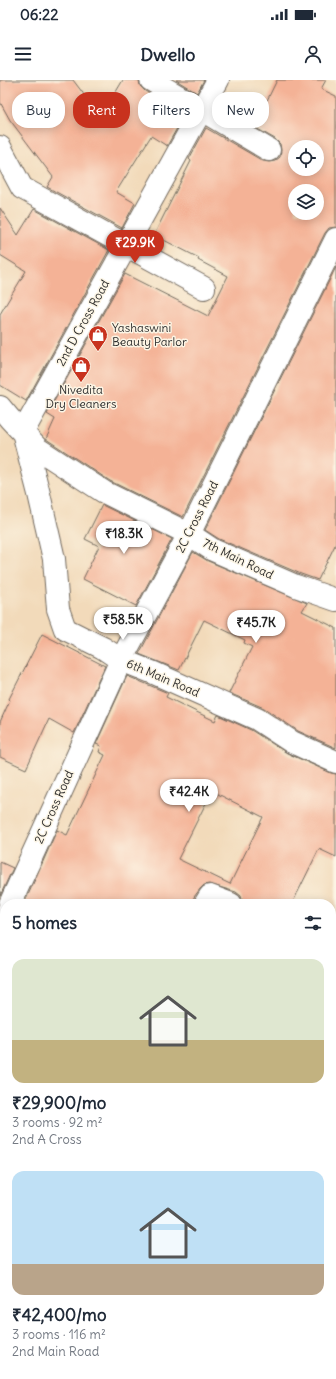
<!DOCTYPE html>
<meta charset="utf-8">
<style>
:root{--surface:#fff;--page:#f2f2f3;--text:#1f2937;--muted:#747a83;--accent:#c8321e}
body{margin:0;font-family:Delius,sans-serif;background:var(--page);color:var(--text);height:100vh;display:flex;flex-direction:column;font-size:15px;white-space:nowrap}
*{box-sizing:border-box;margin:0}
p{font-size:13px;color:var(--muted)}
.icon{flex:none;width:22px;height:22px;fill:none;stroke:currentColor;stroke-width:2;stroke-linecap:round;stroke-linejoin:round}
.map{position:relative;flex:1;overflow:hidden}
.drawer{position:absolute;left:0px;top:819px;width:336px;height:480px;display:flex;flex-direction:column;background:var(--surface);border-radius:16px 16px 0 0;box-shadow:0 2px 10px #0003}
.drawer>*{flex:none}
.guide{position:absolute;left:12px;top:12px;width:312px;height:36px;display:flex;gap:8px}
.fabs{position:absolute;left:288px;top:60px;display:grid;gap:8px}
.fabs a{display:grid;place-items:center;width:36px;height:36px;border-radius:50%;background:var(--surface);box-shadow:0 2px 10px #0003;font-size:20px}
.price{position:absolute;translate:-50% -34px;padding:0 9px;border-radius:14px;background:#fff;color:#222;font-size:13px;line-height:26px;filter:drop-shadow(0 1px 2px #0008)}
.price::after{content:'';position:absolute;left:50%;top:24px;width:12px;height:9px;margin-left:-6px;background:inherit;clip-path:polygon(0 0,100% 0,50% 100%)}
.price.selected{background:var(--accent);color:#fff}
ul{padding:0;list-style:none}
li{display:grid;align-content:center;gap:8px;height:212px;padding:0 12px}
li span{display:grid;place-items:center;height:124px;border-radius:12px;color:#555}
li>.icon{margin-inline-start:auto}
span .icon{width:72px;height:72px;fill:#fffc;stroke-width:1}
li b{font-size:17px}
h2{display:flex;justify-content:space-between;align-items:center;height:48px;padding:0 12px;font-size:17px}
.chip{padding:0 14px;border-radius:16px;background:var(--surface);box-shadow:0 2px 10px #0003;font-size:14px;line-height:36px}
.chip.selected{background:var(--accent);color:#fff}
.status{display:flex;justify-content:space-between;align-items:center;height:28px;padding:0 20px;background:var(--surface);direction:ltr}
.status svg{height:11px;fill:currentColor}
header{display:flex;justify-content:space-between;align-items:center;height:52px;padding:0 12px;background:var(--surface);font-size:18px;font-weight:700}
.map>svg:first-child{display:block}
.building{fill:#f4b296;fill-rule:evenodd}
.lines{fill:none;stroke-linecap:round;stroke-linejoin:round}
.minor-casing{stroke:#71685d;stroke-width:24}
.minor{stroke:#fff;stroke-width:22}
.labels{text-anchor:middle;stroke-width:3;stroke-linejoin:round;paint-order:stroke}
.street-label{font-size:12px;fill:#2b2b2b;stroke:#fcf5e5}
.poi-label{font-size:12px;fill:#2b2b2b;stroke:#fcf5e5;text-anchor:start}
</style>
<div class="status"><b>06:22</b><svg viewBox="0 0 49 12"><path d="M0 12V9h3v3zM5 12V6h3v6zM10 12V3h3v9zM15 12V0h3v12zM26 1h20v11H26zM47 4h2v5h-2z"/></svg></div>
<header><svg class="icon" aria-label="menu" viewBox="0 0 24 24"><path d="M4 6h16M4 12h16M4 18h16"/></svg>Dwello<svg class="icon" aria-label="person" viewBox="0 0 24 24"><circle cx="12" cy="8" r="4"/><path d="M4 21q1-7 8-7t8 7"/></svg></header>
<div class="map">
<svg width="336" height="1299" viewBox="0 0 336 1299">
<rect width="100%" height="100%" fill="#fcf5e5"/>
<filter id="ink" filterUnits="userSpaceOnUse"><feTurbulence type="fractalNoise" baseFrequency=".025" numOctaves="2"/><feDisplacementMap in="SourceGraphic" scale="8" xChannelSelector="R" yChannelSelector="G"/><feConvolveMatrix kernelMatrix="1 2 1 2 8 2 1 2 1" color-interpolation-filters="sRGB"/></filter>
<filter id="wash" filterUnits="userSpaceOnUse"><feTurbulence type="fractalNoise" baseFrequency=".012" numOctaves="4" result="noise"/><feDisplacementMap in="SourceGraphic" scale="16" xChannelSelector="R" yChannelSelector="G"/><feGaussianBlur stdDeviation="0.9" result="paint"/><feColorMatrix in="noise" values="0 0 0 0 0 0 0 0 0 0 0 0 0 0 0 0 0 1.4 0 .05"/><feComposite in="paint" operator="in"/></filter>
<g filter="url(#wash)">
<rect width="100%" height="100%" fill="#f2daba"/>
<g id="blocks">
<!-- building -->
<path class="building" d="M0,0h73l28,37 22,-37h16l1,6 5,5 40,23 -18,32 -16,-10 -35,56 19,11 -13,25 -75,-41 6,-10 -43,-57 -10,-18z
M176,0h28l-7,13z
M277,0h49l-5,9 15,7v131l-7,1 -4,5 -142,284 -73,-36 -64,-42 9,-20 -8,-5 78,-140 83,42 20,-40 -30,-16 1,-2 -45,-23 37,-74 -2,-2 17,-31 57,33 6,1 6,-1 5,-4 1,-7 -1,-6 -5,-5 -21,-12zM295,67h22v22h-22zM295,111h22v22h-22z
M0,128l18,27 16,-26 75,41 -83,151 -26,-16v-71l26,-43 -26,-16z
M336,187v276l-18,37 -17,-6 -82,-35 -14,-9z
M102,425l70,34 -36,67 -53,-27 16,-33 -14,-7z
M193,472l15,9 99,42 -5,8 34,17v120l-38,-17 -34,-23 -35,-15 23,-46 -8,-4 1,-3 -41,-20 -25,50 -40,-16z
M42,554l63,32 -31,67 -25,-14 -23,50 -26,-12v-35l10,-22 -1,-1z
M127,596l41,17 -2,4 49,24 3,-6 33,15 36,23 44,20 5,1v83l-17,-8 -27,55h-49l-2,-8 -5,-4 -27,-8 -5,1 -4,4 -6,8 -1,7h-169l33,-74 10,5 38,-80 -6,-3 2,-6 -5,-2zM212,711l51,26 -33,67 -52,-25z
M0,782l13,6 -13,28z"/>
</g>
</g>
<g filter="url(#ink)">
<use href="#blocks" fill-opacity="0" stroke="#71685d" stroke-width="1"/>
<g class="lines">
<defs>
<path id="minor" d="M151,0l118,70
M0,67l22,41 182,100
M0,327l10,12 28,30 66,43 85,42 24,16 83,36 40,14
M23,352l16,62 15,65 4,50 7,20 38,19 18,12 33,13 103,46 35,23 44,20
M23,352l195,-352
M10,824l111,-244 68,-126 147,-295
M205,824l5,-8 21,8
M0,845l5,-11
M331,871l5,-16
M331,1000l5,1
M0,1024l5,2
M331,1142l5,2
M0,1170l5,-9
M0,1201l5,2
M315,1294l14,5
M184,1299l1,-5"/>
</defs>
<!-- minor casing -->
<use href="#minor" class="minor-casing"/>
<!-- minor -->
<use href="#minor" class="minor"/>
</g>
</g>
<!-- icons -->
<defs>
<symbol id="shop-pin" viewBox="-11 -11 22 30"><path d="M0 17L-7.5 6A9.5 9.5 0 1 1 7.5 6Z" fill="#c8321e" stroke="#fcf5e5"/><path d="M-5-2.5h2.3a2.7 3.5 0 0 1 5.4 0H5L5.5 6h-11ZM-1.5-2.5h3a1.5 2.3 0 0 0-3 0Z" fill="#fff"/></symbol>
</defs>
<g fill-rule="evenodd">
<use href="#shop-pin" x="87" y="244" width="22" height="30"/>
<use href="#shop-pin" x="70" y="275" width="22" height="30"/>
</g>
<g class="labels">
<!-- street labels -->
<g class="street-label">
<text transform="translate(83 243) rotate(-61)" y="4">2nd D Cross Road</text>
<text transform="translate(197 437) rotate(-63)" y="4">2C Cross Road</text>
<text transform="translate(238 479) rotate(26)" y="4">7th Main Road</text>
<text transform="translate(163 598) rotate(23)" y="4">6th Main Road</text>
<text transform="translate(54 727) rotate(-66)" y="4">2C Cross Road</text>
</g>
<!-- poi labels -->
<g class="poi-label">
<text x="112" y="252">Yashaswini<tspan x="112" dy="14">Beauty Parlor</tspan></text>
<text x="81" y="314" text-anchor="middle">Nivedita<tspan x="81" dy="14">Dry Cleaners</tspan></text>
</g>
</g>
</svg>
<div class="fabs">
<a><svg class="icon" aria-label="locate" viewBox="0 0 24 24"><circle cx="12" cy="12" r="6"/><path d="M12 2v4M12 18v4M2 12h4M18 12h4"/></svg></a>
<a><svg class="icon" aria-label="layers" viewBox="0 0 24 24"><path d="M12 4l9 5-9 5-9-5zM3 14l9 5 9-5"/></svg></a>
</div>
<b class="price selected" style="left:135px;top:184px">₹29.9K</b>
<b class="price" style="left:124px;top:475px">₹18.3K</b>
<b class="price" style="left:123px;top:561px">₹58.5K</b>
<b class="price" style="left:256px;top:564px">₹45.7K</b>
<b class="price" style="left:189px;top:733px">₹42.4K</b>
<div class="guide">
<a class="chip">Buy</a>
<a class="chip selected">Rent</a>
<a class="chip">Filters</a>
<a class="chip">New</a>
</div>
<section class="drawer">
<h2>5 homes<svg class="icon" aria-label="filters" viewBox="0 0 24 24"><path d="M4 7h16M4 17h16"/><circle cx="9" cy="7" r="2"/><circle cx="15" cy="17" r="2"/></svg></h2>
<ul>
<li><span style="background:linear-gradient(#dfe7d0 65%,#c2b280 0)"><svg class="icon" aria-label="home" viewBox="0 0 24 24"><path d="M3 11l9-7 9 7M6 9v11h12V9"/></svg></span><div><b>₹29,900/mo</b><p>3 rooms · 92 m²</p><p>2nd A Cross</p></div></li>
<li><span style="background:linear-gradient(#bfe0f5 75%,#b9a48a 0)"><svg class="icon" aria-label="home" viewBox="0 0 24 24"><path d="M3 11l9-7 9 7M6 9v11h12V9"/></svg></span><div><b>₹42,400/mo</b><p>3 rooms · 116 m²</p><p>2nd Main Road</p></div></li>
</ul>
</section>
</div>
